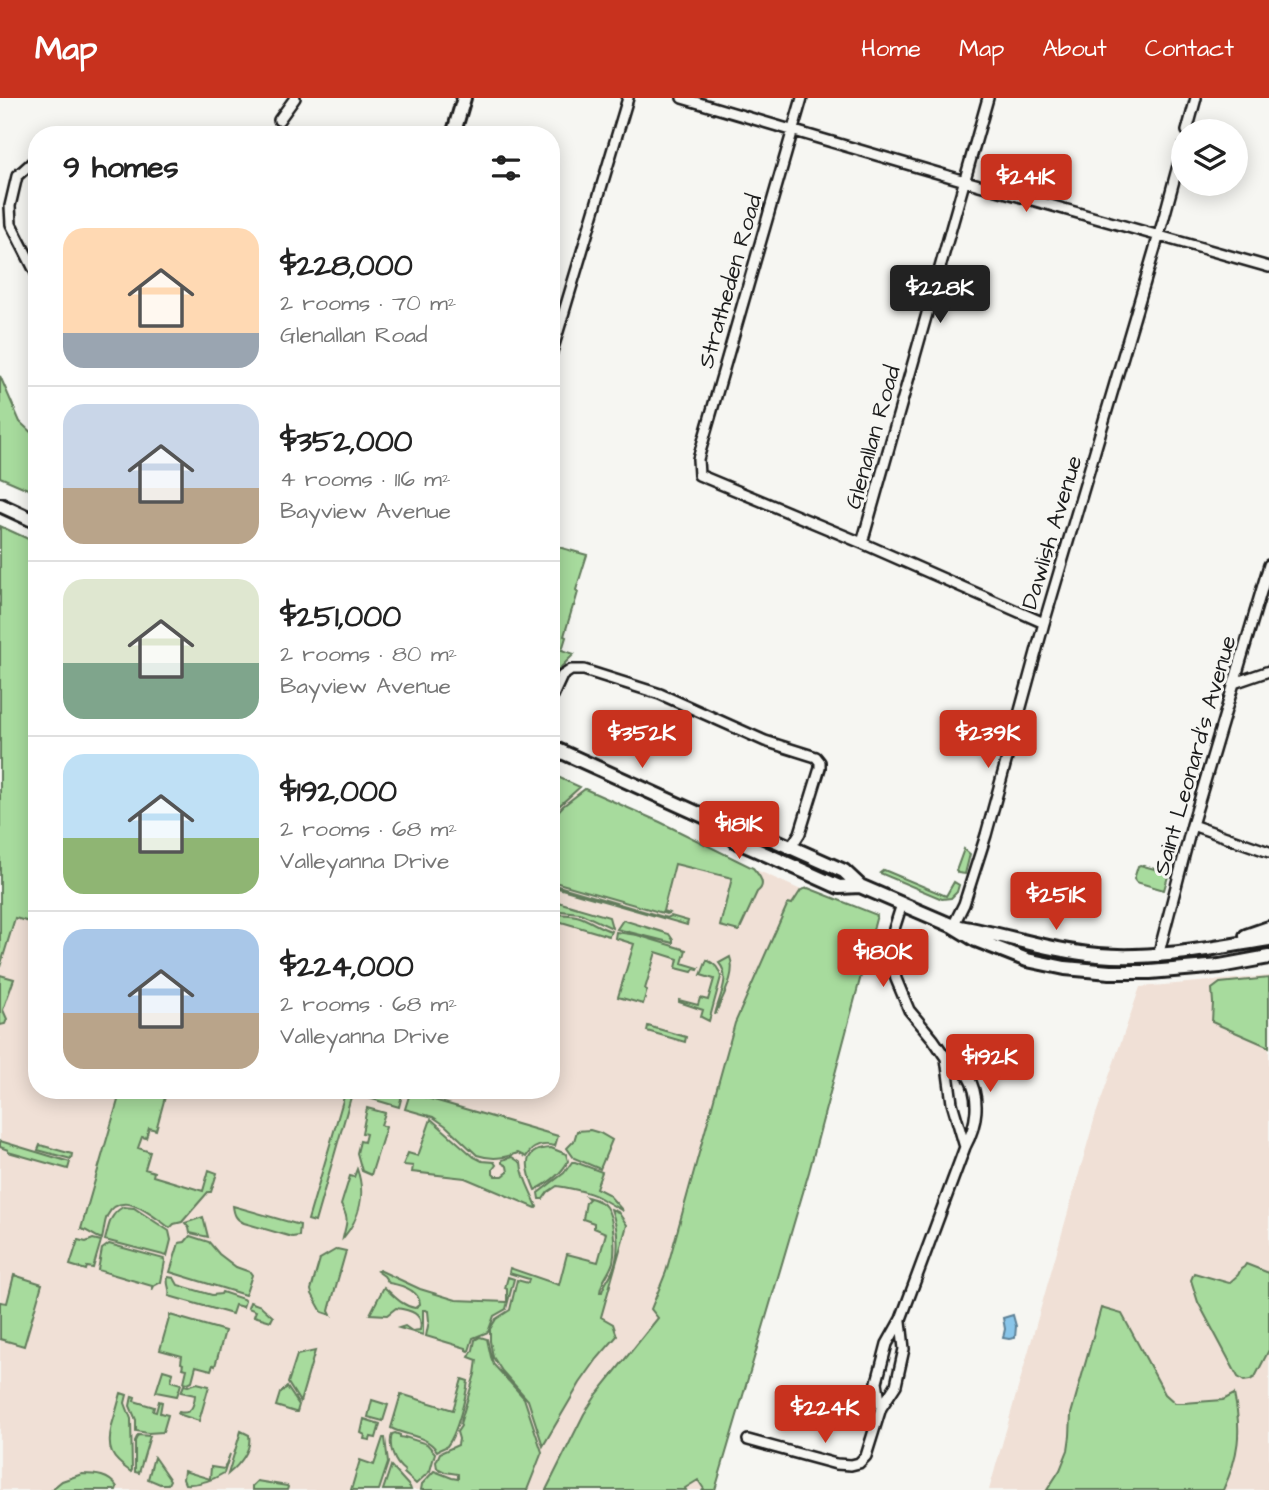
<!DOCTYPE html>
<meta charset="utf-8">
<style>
:root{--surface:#fff;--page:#f2f2f2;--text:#222;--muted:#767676;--line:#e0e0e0;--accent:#c8321e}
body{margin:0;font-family:"Architects Daughter",sans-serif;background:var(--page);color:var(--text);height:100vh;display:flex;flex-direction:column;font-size:26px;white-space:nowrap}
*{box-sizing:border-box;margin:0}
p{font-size:23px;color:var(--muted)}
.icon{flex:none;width:38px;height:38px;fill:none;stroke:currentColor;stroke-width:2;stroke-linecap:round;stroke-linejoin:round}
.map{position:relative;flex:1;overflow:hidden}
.drawer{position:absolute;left:28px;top:28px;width:532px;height:973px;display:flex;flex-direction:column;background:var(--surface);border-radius:28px;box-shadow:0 4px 18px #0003}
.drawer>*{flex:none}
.fabs{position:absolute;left:1171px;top:21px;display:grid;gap:14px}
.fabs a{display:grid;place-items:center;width:77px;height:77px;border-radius:50%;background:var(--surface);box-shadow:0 4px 18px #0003;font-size:35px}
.price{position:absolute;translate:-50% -60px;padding:0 16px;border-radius:7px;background:var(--accent);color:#fff;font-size:23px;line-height:46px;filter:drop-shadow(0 2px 4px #0008)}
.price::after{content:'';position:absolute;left:50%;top:42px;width:21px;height:16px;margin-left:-10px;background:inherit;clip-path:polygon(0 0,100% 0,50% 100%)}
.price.current{background:#222;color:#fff}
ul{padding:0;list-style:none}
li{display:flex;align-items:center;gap:21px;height:175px;padding:0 35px}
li+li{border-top:2px solid var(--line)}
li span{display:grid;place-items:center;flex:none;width:196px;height:140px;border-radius:21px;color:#555}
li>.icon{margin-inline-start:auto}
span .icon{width:84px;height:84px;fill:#fffc;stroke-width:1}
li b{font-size:30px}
h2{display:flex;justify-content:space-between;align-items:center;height:84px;padding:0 35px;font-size:30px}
header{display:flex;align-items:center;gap:42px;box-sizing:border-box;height:98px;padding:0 35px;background:var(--accent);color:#fff}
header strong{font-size:33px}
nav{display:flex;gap:38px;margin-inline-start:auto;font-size:24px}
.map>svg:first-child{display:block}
.built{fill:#f0e0d6}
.green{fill:#a7db9d;stroke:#627c5c;stroke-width:2}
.water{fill:#89c5e9;stroke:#5d8197;stroke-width:2}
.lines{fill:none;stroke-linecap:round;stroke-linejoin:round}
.street-casing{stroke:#1c1c1c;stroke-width:14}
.secondary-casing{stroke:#1c1c1c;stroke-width:18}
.street{stroke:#f6f6f2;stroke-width:9}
.secondary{stroke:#f6f6f2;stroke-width:12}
.labels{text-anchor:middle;stroke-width:6;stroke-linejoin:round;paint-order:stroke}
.street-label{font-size:23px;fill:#1c1c1c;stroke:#f6f6f2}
</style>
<header>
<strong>Map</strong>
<nav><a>Home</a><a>Map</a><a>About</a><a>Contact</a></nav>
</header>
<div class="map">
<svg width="1269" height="1392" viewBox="0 0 1269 1392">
<rect width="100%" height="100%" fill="#f6f6f2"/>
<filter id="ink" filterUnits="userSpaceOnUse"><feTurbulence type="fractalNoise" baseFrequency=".0143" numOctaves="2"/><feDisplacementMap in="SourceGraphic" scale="14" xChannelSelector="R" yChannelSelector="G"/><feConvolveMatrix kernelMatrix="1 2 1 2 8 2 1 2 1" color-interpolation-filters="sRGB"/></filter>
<g filter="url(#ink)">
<!-- built -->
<path class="built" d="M551,679l250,113 7,-2 7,2 62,25 -68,257 -94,318h-715v-465l5,-1 -2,-14 11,-31 -14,-4v-8l15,-50 22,7v166h514z
M1269,878v514h-280l106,-373 45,-130z"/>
<!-- green -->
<path class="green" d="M0,278l20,46 17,16v55l-37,-16z
M0,428l37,17v381l-22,-6 -15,49z
M551,447l36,10 -11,35 2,2 -4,14h-1l-9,30 2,1 -4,13 12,4c-8,8 -15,15 -23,24z
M551,676l29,13 -29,26z
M585,691l75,33 93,46c7,8 14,17 4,24l-18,39 -19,-5 12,-48 -57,-14 -12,47 6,2 -3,1 -115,-33v-62l12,-13z
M964,751l6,5 -5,20 -7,-1 -2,-2z
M1140,767l29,8 -5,17 -28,-8 -2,-3 4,-13z
M884,772l62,26 8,-14 5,3 -2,7 -6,6 -9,1 -62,-26z
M551,786l116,34 4,-2 17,5 -1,4 -136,-39z
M808,790l69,27 -68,257 -94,318h-12l1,-1 -6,-9 -13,8 1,2h-140l38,-76 13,-20 61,-76 -7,-9 15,-37 69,-249 53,-120 4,1 9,-14z
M551,802l58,17 3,11 -32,-15 -29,-3z
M551,816c10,1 20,0 29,3 11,4 20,11 31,14l-2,5 -58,-17z
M623,822l46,14 4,6v3l-56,-14z
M616,834l21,3 49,15 -4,13 17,5 -1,2 -4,-1 -2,3 -16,-4 2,-9 -22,-7 -11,37 2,1 -4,14 -25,-7 16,-53 -19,-6z
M730,859c7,18 -8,40 -15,58 3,-17 17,-37 4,-52z
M707,862c8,4 12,8 14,17l-12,44 -8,-4 2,-7 -24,-8v-2l19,5 2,-7 8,2 6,-21 -13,-4z
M0,877l14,4 -11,31 4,9 -2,5 -5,1z
M1269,880v69l-57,-25 1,-19 -1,-14 8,-6z
M648,928l38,11 -1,5 -38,-11z
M121,992h30v2l14,5 -9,33 -7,-2 -3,10 -4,-1 -4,11 12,4 -5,17 9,3 -1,4 50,15 6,-21 8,3 -6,19h-3l-26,30 -8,2 -4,4c-16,-11 -48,-41 -63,-12 -3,7 -3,16 -5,23 -9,-3 -12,-8 -21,-10z
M346,992h7l-38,132 -7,-2z
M372,992l31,1 -4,16 -30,-9z
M410,995l148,43 -3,10c-12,-3 -23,0 -29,11l-8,-4c-14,5 -26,7 -41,2l-31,-29 -13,-9 -28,-8z
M367,1010l18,5 -4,12 5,2 -15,48 -9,-4 -5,-18 3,-12 4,1 2,-8 -4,-1z
M431,1021l43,38 8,4 12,1 2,3 -3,4v5l2,2h8l5,-4 -1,-6 -5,-3v-3l10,-3 9,6c1,15 11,30 16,44l-1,1 -71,-30 -53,-6 1,-6 -10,-1 5,-12 10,3z
M590,1032l10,3 12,7 -12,29 -26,-11 -7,-10 7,-7 3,-10z
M0,1043l70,21 -2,7 -60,-17v-2l-8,-3z
M40,1047l32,9 -1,5 -33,-9z
M551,1050l15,6 2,7c-7,14 -21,23 -33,29 -9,-21 -15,-41 16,-42z
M572,1064h3l27,10 -6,16 12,6 15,17c-8,-4 -14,-8 -21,-12 -11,-7 -32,-11 -45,-13l-9,6 -5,7h-4l-1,-6 26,-20z
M357,1071c9,25 3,49 -14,69 3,-15 7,-18 -2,-33l9,-29 4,1z
M587,1099c7,2 15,4 19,10 8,11 10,42 7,55 -3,11 -12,19 -13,30h2c2,-8 7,-13 10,-20 9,-19 6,-44 -1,-63l7,3 9,13 -26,92 12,7 4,12 -20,23 -17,24 -37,63 -15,-46 -26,-29 -9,-14 -3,-16v-12l6,-10 14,-9 7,-30 11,3 1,-4 -20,-6 1,-5 49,17 8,-31 31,8 8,-29 -12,-5v-5l-11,-4 3,-17 3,-3z
M233,1108l67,19 -1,11 -7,1 -48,-14c-8,-4 -10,-8 -11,-17z
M123,1109l11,1 35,23 2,9 -4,16 -62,-16c4,-14 4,-25 18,-33z
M203,1119l5,20 -18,-4 -1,-5 -4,-5z
M190,1138l19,6 10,12 17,13 14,5 2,3 -6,18 -1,2 -75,-23 9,-29 6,-1z
M93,1141l8,2 -8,27 -6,-1 -1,3 -16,-5 8,-25 8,2z
M109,1146l55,15 1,2 -4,21 -7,4 -2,4v-4l-54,-16 4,-21z
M337,1151l9,2 -16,56 -1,4 2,4 -9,-3 -10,-18 -1,-4 9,-31z
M1246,1166l23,9v77l-14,27 -5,3 -6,1 -6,-4 -40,-75 -7,-22 3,-7 35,10 9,-8 3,-6 3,-2z
M379,1172l41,19 36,11 51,2v-13l-2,-1 3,-11 6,2 -8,30 -12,7 -6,16 -15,6 -4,13 -3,-1v-2l-40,-12 3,-15 -1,-10 -3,-1h-2v25l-24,-7 6,-2 7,5 8,-1c4,-17 -10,-20 -24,-22l-9,7 -17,-1 14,-27c10,9 18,19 31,21l5,-4c-1,-14 -19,-19 -31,-21l-5,-7 -7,-5z
M14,1177l28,9 -18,62 -24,-7v-37l7,1z
M168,1179l6,1 4,7 34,10 9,-1 1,-2 21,7 2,2 -2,6 -8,-2 -3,9 -63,-18c2,-8 -3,-10 -1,-19z
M250,1204l11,4 12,11 -2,4 -17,-5 2,-5 -8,-3z
M1101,1210l21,6 43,80 10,9h9l39,-3 11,-6c8,37 5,62 -11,96h-176l13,-20 8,-20 2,-14 1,-22z
M170,1217l55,16 -10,35 -2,-1 -2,5 -15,-4 -4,15 -4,2 -4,-1 3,-13 -5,-1 1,-4 -2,-1 1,-7 -22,-6z
M480,1239l7,2 4,18 3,8 30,33 18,54 -15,38h-106l1,-6 12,-13 18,7 6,1v-5l-13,-2 -8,-4 -1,-6 4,-9 18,-8 1,-6 -2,-7 4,-6 -1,-2 15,-50 2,-14 -8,-3 4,-7 2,-10z
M315,1253l-15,51 -12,-19 9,-28z
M163,1272l10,3 -2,8 10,3 -4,12 -21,-4z
M462,1281l6,2c-2,15 -11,53 -21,65 -1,1 -9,4 -10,5 -10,-16 -31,-15 -46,-23l10,-34 52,16z
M197,1285l12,3 -10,35 -21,-7 1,-2c12,3 15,-6 16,-17l-14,-3 3,-7 4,1z
M287,1289l12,18 -2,7h-2l-19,-6 4,-13z
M121,1295l6,2 -2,8 6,16 1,51 -1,2c-20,-14 -25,-22 -19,-47 3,-10 6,-21 9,-32z
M132,1298l3,1 -1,4 20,6 -1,4 3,1 3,-11 3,1 -2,11 8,2 -5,17 -15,1 -12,-2v-11l-6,-14z
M372,1302l16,5 -5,16 -15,-4z
M364,1321l16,5 -4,14 -5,-1 -1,3 -6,-1 1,-4 -4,-2z
M241,1333l8,4c3,16 -9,29 -21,39z
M395,1335l5,2v2l5,1v-1l22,7 8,9 -5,18 -14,13 -12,-11 1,-2c-11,-8 -17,-24 -13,-37z
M138,1337l12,1 -11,37 -4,-1v-31z
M383,1340h2l3,25 -9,27h-28l9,-30 14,5z
M230,1356l-6,19c-13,8 -25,12 -39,11l-2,-5 1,-8 26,8 1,-12 13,2z
M154,1359l16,23 -2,4h-8l-12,-5z
M391,1368l19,21 1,3h-28z
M82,1376c14,0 27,1 35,13l-1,3h-65l11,-9z
M257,1383l30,5 1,1 -1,3h-35v-4z"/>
<!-- water -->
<path class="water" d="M1013,1217l3,11 -1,12 -6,1 -6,-1 2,-9 -2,-11z"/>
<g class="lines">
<defs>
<path id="street" d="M682,0l283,83 304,86
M802,0l-104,361 1,16 163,68 182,80
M279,22l16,-22
M1187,33l9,-33
M37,60l-20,18 -7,30 1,18 26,51
M551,257l77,-257
M862,445l126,-445
M1234,585l35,-12
M551,602l11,-24 9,-6h13l76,24 105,47 51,16 4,5v6l-20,65 -9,14
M1192,727l77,27
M902,806l-8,25 -3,21 5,29 13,31 24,29 13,19 6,45 13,44
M953,828l11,-22 22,-69 58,-212 119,-402 20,-74
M1158,858l34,-131 77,-260
M881,1310l-4,-26 10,-38 14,-25 64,-172c12,-22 16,-49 3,-71 -5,-8 -15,-13 -22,-18
M748,1342l88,24 15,1 8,-2 7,-7 15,-48 15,-23 8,-36 -3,-28"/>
<path id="secondary" d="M453,37l11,-37
M0,407l37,17
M551,649l168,76 24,3 101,45 16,15 93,40 23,14 51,20 38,8 45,4h40l70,-6 49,-9
M719,725l17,18 63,28 40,18 21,-1
M960,829c46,8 91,24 138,28 58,5 114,-7 171,-16
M1246,838l23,-8"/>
</defs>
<!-- street casing -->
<use href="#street" class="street-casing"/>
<!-- secondary casing -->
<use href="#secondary" class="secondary-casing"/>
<!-- street -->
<use href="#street" class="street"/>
<!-- secondary -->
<use href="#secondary" class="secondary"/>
</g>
</g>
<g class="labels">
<!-- street labels -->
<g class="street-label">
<text transform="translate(729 183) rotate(-74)" y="8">Stratheden Road</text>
<text transform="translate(872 339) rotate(-74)" y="8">Glenallan Road</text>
<text transform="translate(1051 434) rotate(-73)" y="8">Dawlish Avenue</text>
<text transform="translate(1194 657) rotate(-74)" y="8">Saint Leonard's Avenue</text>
</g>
</g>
</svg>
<div class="fabs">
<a><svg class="icon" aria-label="layers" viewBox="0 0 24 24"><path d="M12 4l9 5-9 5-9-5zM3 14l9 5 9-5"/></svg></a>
</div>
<b class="price" style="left:1026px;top:116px">$241K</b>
<b class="price current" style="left:940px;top:227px">$228K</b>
<b class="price" style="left:642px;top:672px">$352K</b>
<b class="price" style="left:988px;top:672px">$239K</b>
<b class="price" style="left:739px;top:763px">$181K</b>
<b class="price" style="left:1056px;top:834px">$251K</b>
<b class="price" style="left:883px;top:891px">$180K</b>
<b class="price" style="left:990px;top:996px">$192K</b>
<b class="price" style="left:825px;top:1347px">$224K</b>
<section class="drawer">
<h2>9 homes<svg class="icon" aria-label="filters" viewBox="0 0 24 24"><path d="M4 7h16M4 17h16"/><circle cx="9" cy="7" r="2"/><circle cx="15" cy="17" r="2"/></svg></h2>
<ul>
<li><span style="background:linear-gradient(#ffd9b3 75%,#9aa5b1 0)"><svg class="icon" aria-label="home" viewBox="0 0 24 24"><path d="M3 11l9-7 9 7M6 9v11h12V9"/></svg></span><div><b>$228,000</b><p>2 rooms · 70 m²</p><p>Glenallan Road</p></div></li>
<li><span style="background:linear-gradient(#c9d6e8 60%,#b9a48a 0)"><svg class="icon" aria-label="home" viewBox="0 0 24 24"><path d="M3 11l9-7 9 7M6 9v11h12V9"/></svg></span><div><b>$352,000</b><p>4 rooms · 116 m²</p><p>Bayview Avenue</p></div></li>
<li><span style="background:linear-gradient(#dfe7d0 60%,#7fa58c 0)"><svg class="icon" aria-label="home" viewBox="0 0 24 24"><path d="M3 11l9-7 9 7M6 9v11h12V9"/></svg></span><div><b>$251,000</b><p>2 rooms · 80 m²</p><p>Bayview Avenue</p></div></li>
<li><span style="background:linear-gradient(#bfe0f5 60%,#8fb573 0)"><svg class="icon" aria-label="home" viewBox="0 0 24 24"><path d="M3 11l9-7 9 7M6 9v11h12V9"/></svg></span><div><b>$192,000</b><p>2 rooms · 68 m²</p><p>Valleyanna Drive</p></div></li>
<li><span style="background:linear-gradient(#a9c7e8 60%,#b9a48a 0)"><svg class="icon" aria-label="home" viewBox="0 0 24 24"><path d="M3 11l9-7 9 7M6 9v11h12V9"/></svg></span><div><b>$224,000</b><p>2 rooms · 68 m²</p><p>Valleyanna Drive</p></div></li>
</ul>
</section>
</div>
